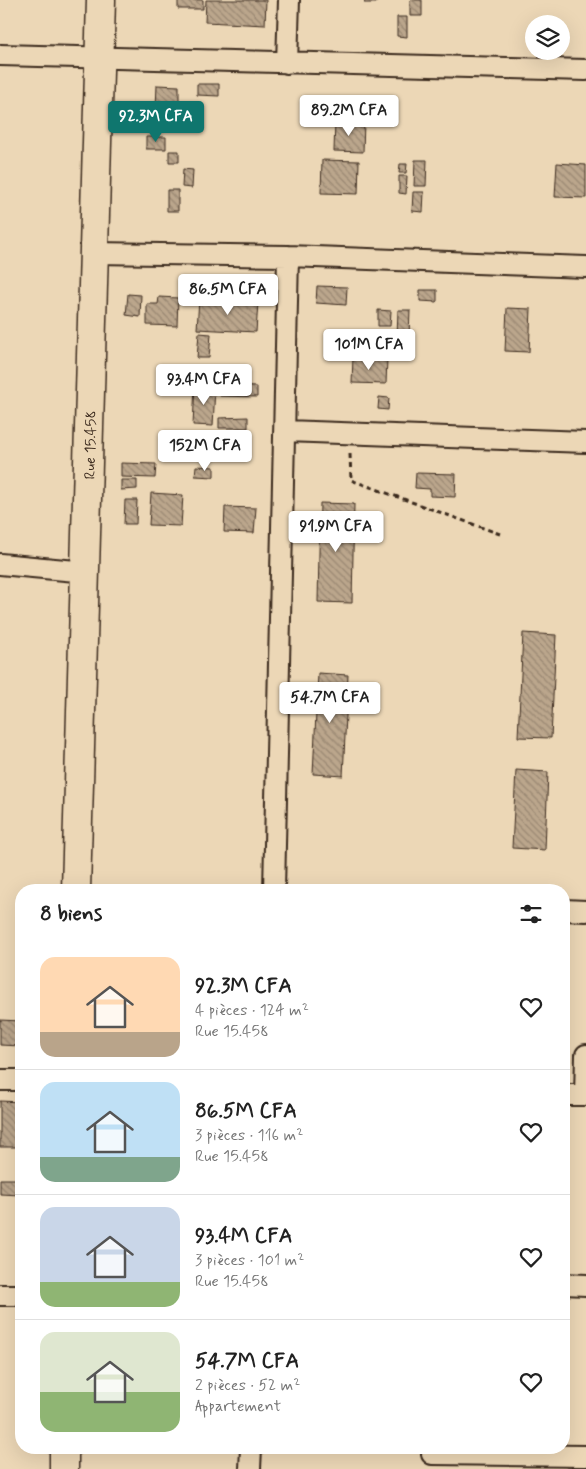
<!DOCTYPE html>
<html lang="fr">
<meta charset="utf-8">
<style>
:root{--surface:#fff;--page:#f2f2f2;--text:#222;--muted:#767676;--line:#e0e0e0;--accent:#0f766e}
body{margin:0;font-family:Mynerve,sans-serif;background:var(--page);color:var(--text);height:100vh;display:flex;flex-direction:column;font-size:19px;white-space:nowrap}
*{box-sizing:border-box;margin:0}
p{font-size:16px;color:var(--muted)}
.icon{flex:none;width:28px;height:28px;fill:none;stroke:currentColor;stroke-width:2;stroke-linecap:round;stroke-linejoin:round}
.map{position:relative;flex:1;overflow:hidden}
.panel{position:absolute;left:15px;top:884px;width:555px;height:570px;display:flex;flex-direction:column;background:var(--surface);border-radius:20px;box-shadow:0 5px 20px #0002}
.panel>*{flex:none}
.buttons{position:absolute;left:525px;top:15px;display:grid;gap:10px}
.buttons a{display:grid;place-items:center;width:45px;height:45px;border-radius:50%;background:var(--surface);box-shadow:0 5px 20px #0002;font-size:25px}
.price{position:absolute;translate:-50% -42px;padding:0 11px;border-radius:5px;background:#fff;color:#222;font-size:16px;line-height:32px;filter:drop-shadow(0 1px 2px #0008)}
.price::after{content:'';position:absolute;left:50%;top:30px;width:15px;height:11px;margin-left:-8px;background:inherit;clip-path:polygon(0 0,100% 0,50% 100%)}
.price.on{background:var(--accent);color:#fff}
ul{padding:0;list-style:none}
li{display:flex;align-items:center;gap:15px;height:125px;padding:0 25px}
li+li{border-top:1px solid var(--line)}
li span{display:grid;place-items:center;flex:none;width:140px;height:100px;border-radius:15px;color:#555}
li>.icon{margin-inline-start:auto}
span .icon{width:60px;height:60px;fill:#fffc;stroke-width:1}
li b{font-size:21px}
h2{display:flex;justify-content:space-between;align-items:center;height:60px;padding:0 25px;font-size:21px}
.map>svg:first-child{display:block}
.building{fill:url(#building-back-hatch);stroke:#3b2a1e}
.lines{fill:none;stroke-linecap:round;stroke-linejoin:round}
.minor-casing{stroke:#3b2a1e;stroke-width:24}
.secondary-casing{stroke:#3b2a1e;stroke-width:31}
.path{stroke:#3b2a1e;stroke-width:3;stroke-dasharray:5 4;stroke-linecap:butt}
.minor{stroke:#ecd7b6;stroke-width:20}
.secondary{stroke:#ecd7b6;stroke-width:28}
.labels{text-anchor:middle;stroke-width:5;stroke-linejoin:round;paint-order:stroke}
.street-label{font-size:15px;fill:#3b2a1e;stroke:#ecd7b6}
</style>
<div class="map">
<svg width="586" height="1469" viewBox="0 0 586 1469">
<defs>
<pattern id="building-back-hatch" width="6" height="6" patternUnits="userSpaceOnUse" patternTransform="scale(1.25)"><rect width="6" height="6" fill="#bba68c"/><path d="M-1 5l2 2M0 0l6 6M5-1l2 2" fill="none" stroke="#998772"/></pattern>
</defs>
<rect width="100%" height="100%" fill="#ecd7b6"/>
<filter id="ink" filterUnits="userSpaceOnUse"><feTurbulence type="fractalNoise" baseFrequency=".02" numOctaves="2"/><feDisplacementMap in="SourceGraphic" scale="10" xChannelSelector="R" yChannelSelector="G"/><feConvolveMatrix kernelMatrix="1 2 1 2 8 2 1 2 1" color-interpolation-filters="sRGB"/></filter>
<g filter="url(#ink)">
<!-- building -->
<path class="building" d="M178,0h25v9h-25z
M206,0h60l-1,25 -60,-3z
M365,0h11v3h-12z
M410,0h12v16h-12z
M397,17h10v20l-10,-1z
M197,84h22v12l-22,-1z
M157,85l22,1v23l-23,-1z
M335,121l29,1 -1,30 -29,-1z
M146,137h20v12h-20z
M169,151h10v11h-10z
M322,160l37,1 -1,33 -37,-1z
M415,160h12l-1,26h-12z
M557,163l29,2v33l-31,-1z
M400,164h7l-1,9h-7z
M183,169l10,1 -1,18 -10,-1z
M399,176h8l-1,18 -7,-1z
M167,190h11v21h-11z
M413,192h11l-1,20 -11,-1z
M317,286l30,1 -1,18 -30,-2z
M420,290h17v12l-17,-1z
M128,294l13,1 -1,22 -14,-2z
M159,297l19,1 -1,28 -30,-1v-21h11z
M199,299l59,3 -2,30 -59,-3z
M507,308l24,1 -2,43 -24,-1z
M378,310l13,1 -1,15h-12z
M398,310h12l-1,27h-12z
M382,331h11l-1,18h-10z
M199,333l12,1 -2,24h-12z
M348,338h30v13h-30z
M353,357l34,2 -1,25 -34,-1z
M195,385l20,2 -2,39 -20,-1z
M220,386l37,1v10l-37,-1z
M379,397l10,1 -1,12 -10,-1z
M248,417v11h-29v-10z
M121,463l35,1 -1,14 -34,-1z
M196,466l18,1v10l-19,-1z
M416,473l40,1 -1,23 -25,-1v-7l-15,-1z
M121,480h16v9l-16,1z
M151,493l32,2 -2,31 -32,-1z
M125,500h12l-1,24h-12z
M320,503l34,1 -2,99 -34,-1z
M225,507l31,1 -2,25 -30,-1z
M523,633l33,2 -5,103 -33,-1z
M318,673l30,2 -5,101 -30,-2z
M516,770l32,2 -3,78 -33,-2z
M0,1020l21,1v25l-21,-1z
M0,1101l21,1v45h-21z
M0,1179h21v16l-21,-1z"/>
<g class="lines">
<defs>
<path id="minor" d="M0,55l586,15
M287,63l2,-63
M94,253l194,3 298,11
M286,431l300,11
M0,564l87,8
M274,890l14,-634
M564,910l22,1
M0,1080h21
M564,1095h22
M585,1095l1,-40
M564,1284l22,1
M0,1295h21
M432,1454l154,2
M250,1469l1,-21"/>
<path id="secondary" d="M76,890l25,-890
M64,1469v-21"/>
</defs>
<!-- minor casing -->
<use href="#minor" class="minor-casing"/>
<!-- secondary casing -->
<use href="#secondary" class="secondary-casing"/>
<!-- path -->
<path class="path" d="M350,454l1,26 149,54"/>
<!-- minor -->
<use href="#minor" class="minor"/>
<!-- secondary -->
<use href="#secondary" class="secondary"/>
</g>
</g>
<g class="labels">
<!-- street labels -->
<g class="street-label">
<text transform="translate(90 445) rotate(-89)" y="5">Rue 15.458</text>
</g>
</g>
</svg>
<div class="buttons">
<a><svg class="icon" aria-label="layers" viewBox="0 0 24 24"><path d="M12 4l9 5-9 5-9-5zM3 14l9 5 9-5"/></svg></a>
</div>
<b class="price" style="left:349px;top:137px">89.2M CFA</b>
<b class="price on" style="left:156px;top:143px">92.3M CFA</b>
<b class="price" style="left:228px;top:316px">86.5M CFA</b>
<b class="price" style="left:369px;top:371px">101M CFA</b>
<b class="price" style="left:204px;top:406px">93.4M CFA</b>
<b class="price" style="left:205px;top:472px">152M CFA</b>
<b class="price" style="left:336px;top:553px">91.9M CFA</b>
<b class="price" style="left:330px;top:724px">54.7M CFA</b>
<section class="panel">
<h2>8 biens<svg class="icon" aria-label="filters" viewBox="0 0 24 24"><path d="M4 7h16M4 17h16"/><circle cx="9" cy="7" r="2"/><circle cx="15" cy="17" r="2"/></svg></h2>
<ul>
<li><span style="background:linear-gradient(#ffd9b3 75%,#b9a48a 0)"><svg class="icon" aria-label="home" viewBox="0 0 24 24"><path d="M3 11l9-7 9 7M6 9v11h12V9"/></svg></span><div><b>92.3M CFA</b><p>4 pièces · 124 m²</p><p>Rue 15.458</p></div><svg class="icon" aria-label="heart" viewBox="0 0 24 24"><path d="M12 20l-8-8c-3-5 5-10 8-4 3-6 11-1 8 4z"/></svg></li>
<li><span style="background:linear-gradient(#bfe0f5 75%,#7fa58c 0)"><svg class="icon" aria-label="home" viewBox="0 0 24 24"><path d="M3 11l9-7 9 7M6 9v11h12V9"/></svg></span><div><b>86.5M CFA</b><p>3 pièces · 116 m²</p><p>Rue 15.458</p></div><svg class="icon" aria-label="heart" viewBox="0 0 24 24"><path d="M12 20l-8-8c-3-5 5-10 8-4 3-6 11-1 8 4z"/></svg></li>
<li><span style="background:linear-gradient(#c9d6e8 75%,#8fb573 0)"><svg class="icon" aria-label="home" viewBox="0 0 24 24"><path d="M3 11l9-7 9 7M6 9v11h12V9"/></svg></span><div><b>93.4M CFA</b><p>3 pièces · 101 m²</p><p>Rue 15.458</p></div><svg class="icon" aria-label="heart" viewBox="0 0 24 24"><path d="M12 20l-8-8c-3-5 5-10 8-4 3-6 11-1 8 4z"/></svg></li>
<li><span style="background:linear-gradient(#dfe7d0 60%,#8fb573 0)"><svg class="icon" aria-label="home" viewBox="0 0 24 24"><path d="M3 11l9-7 9 7M6 9v11h12V9"/></svg></span><div><b>54.7M CFA</b><p>2 pièces · 52 m²</p><p>Appartement</p></div><svg class="icon" aria-label="heart" viewBox="0 0 24 24"><path d="M12 20l-8-8c-3-5 5-10 8-4 3-6 11-1 8 4z"/></svg></li>
</ul>
</section>
</div>
